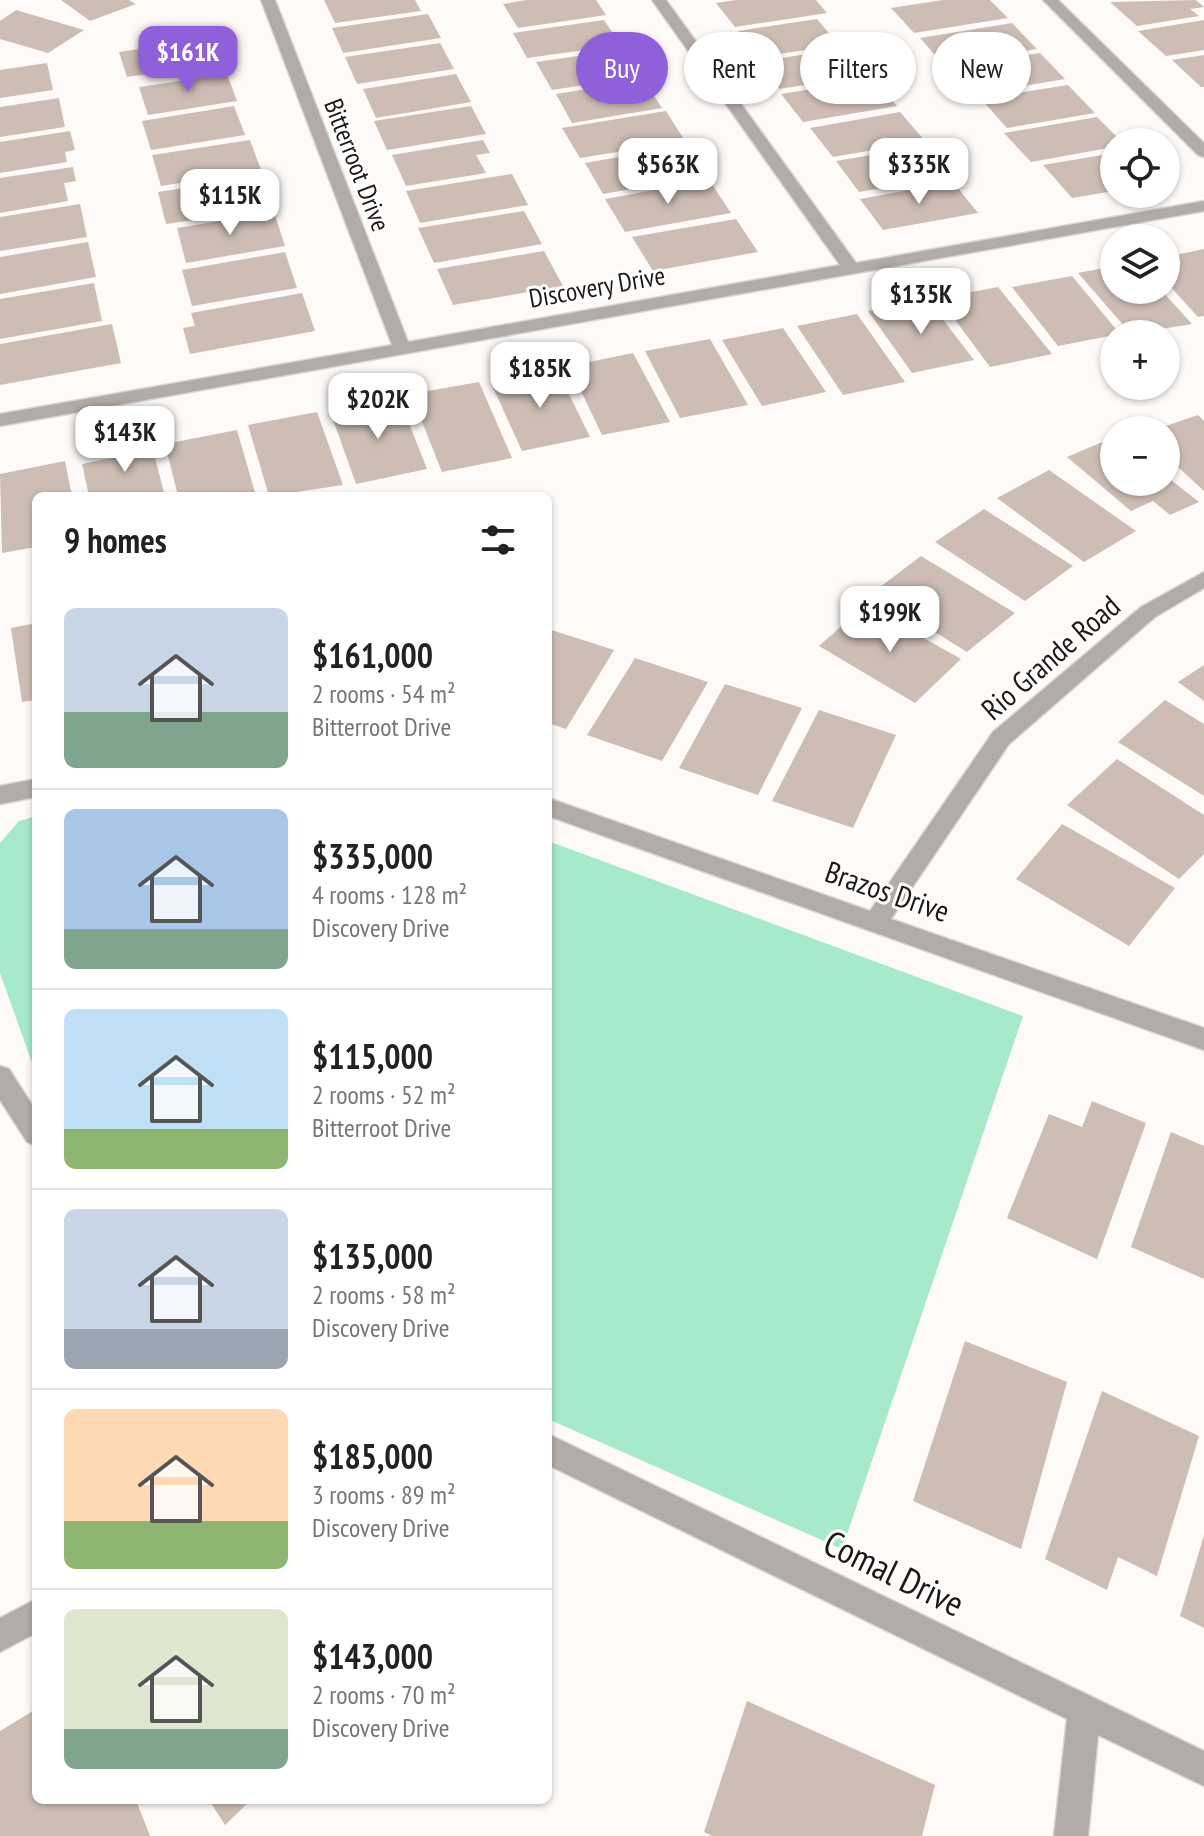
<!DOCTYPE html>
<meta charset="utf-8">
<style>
:root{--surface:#fff;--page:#f2f2f2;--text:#222;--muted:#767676;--line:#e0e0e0;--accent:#8f60d9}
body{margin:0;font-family:"PT Sans Narrow",sans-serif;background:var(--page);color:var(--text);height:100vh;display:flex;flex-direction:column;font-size:30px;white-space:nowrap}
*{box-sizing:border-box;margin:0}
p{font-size:26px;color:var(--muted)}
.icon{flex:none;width:44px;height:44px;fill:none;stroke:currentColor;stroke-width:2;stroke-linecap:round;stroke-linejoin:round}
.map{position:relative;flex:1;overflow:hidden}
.sheet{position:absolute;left:32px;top:492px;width:520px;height:1312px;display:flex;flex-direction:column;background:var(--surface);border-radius:12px;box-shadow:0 2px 6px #0004}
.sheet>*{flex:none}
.guide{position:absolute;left:576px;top:32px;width:508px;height:72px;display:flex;gap:16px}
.buttons{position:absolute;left:1100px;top:128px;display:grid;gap:16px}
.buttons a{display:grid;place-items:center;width:80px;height:80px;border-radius:50%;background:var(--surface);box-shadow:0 2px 6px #0004;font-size:40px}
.price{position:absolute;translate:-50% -68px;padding:0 18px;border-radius:16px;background:#fff;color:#222;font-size:26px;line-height:52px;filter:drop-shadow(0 2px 4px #0008)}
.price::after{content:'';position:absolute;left:50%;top:48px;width:24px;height:18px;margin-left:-12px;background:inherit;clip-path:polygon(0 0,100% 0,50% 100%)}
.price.current{background:var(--accent);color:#fff}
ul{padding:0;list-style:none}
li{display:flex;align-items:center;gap:24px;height:200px;padding:0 32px}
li+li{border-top:2px solid var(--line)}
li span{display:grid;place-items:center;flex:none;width:224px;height:160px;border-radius:12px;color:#555}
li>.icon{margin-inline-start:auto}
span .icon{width:96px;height:96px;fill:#fffc;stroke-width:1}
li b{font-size:34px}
h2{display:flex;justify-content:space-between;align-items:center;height:96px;padding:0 32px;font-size:34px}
.tag{padding:0 28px;border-radius:36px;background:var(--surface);box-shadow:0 2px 6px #0004;font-size:28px;line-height:72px}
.tag.current{background:var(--accent);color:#fff}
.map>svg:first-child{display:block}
.green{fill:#a6eaca}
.building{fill:#cdbdb4}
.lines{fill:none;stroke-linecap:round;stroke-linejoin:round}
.street-casing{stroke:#d9d6d4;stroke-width:3}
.street{fill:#b3aba8;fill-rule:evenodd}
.labels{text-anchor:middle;stroke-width:6;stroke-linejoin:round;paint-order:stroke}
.far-street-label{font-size:26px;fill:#1f1916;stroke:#fff}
.street-label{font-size:30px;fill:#1f1916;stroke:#fff}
.near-street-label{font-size:36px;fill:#1f1916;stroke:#fff}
</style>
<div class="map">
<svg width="1204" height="1836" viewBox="0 0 1204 1836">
<rect width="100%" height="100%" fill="#fdfaf8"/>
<!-- green -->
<path class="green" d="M36,816v258l-36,-101v-130l19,-22z
M548,841l475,175 -181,533 -294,-130z"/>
<!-- building -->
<path class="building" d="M61,0h68l7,4 -46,17z
M324,0h91l6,11 -86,12z
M526,0h70l10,15 -88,13 -15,-24z
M736,0h80l11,13 -92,14 -19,-24z
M943,0h47l18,18 -94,15 -23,-25z
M1196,0l8,7 -14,2 9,7 -62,10 -27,-24z
M16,10l68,20 -36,23 -48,-14v-18z
M428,14l13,24 -98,15 -11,-25z
M817,19l22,26 -80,12 -21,-26z
M604,20l17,25 -94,13 -14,-25z
M1204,20v30l-38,6 -28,-25z
M1012,23l25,26 -94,15 -23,-26z
M215,38l11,32 -34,5 -2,-7 -63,9 -8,-25z
M440,43l14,26 -97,15 -12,-27z
M843,48l23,27 -86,14 -22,-27z
M627,49l6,9 -9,2 11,17 -83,13 -16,-28z
M1040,53l25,26 -82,14 -24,-27z
M1204,55v32h-3l-29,-27z
M47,63l6,27 -53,8v-28z
M227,74l10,27 -89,14 -9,-28z
M456,74l15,28 -95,16 -13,-29z
M874,79l23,27 -94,16 -22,-28z
M644,80l18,28 -90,15 -16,-29z
M1068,85l27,28 -88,15 -26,-29z
M59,98l6,29 -65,10v-30z
M234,106l11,29 -94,15 -9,-29z
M471,106l15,28 -99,16 -13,-29z
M666,111l19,30 -105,17 -18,-30z
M900,112l25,29 -92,16 -23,-29z
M1097,117l25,25h-8v5l-83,15 -27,-29z
M70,131l5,19 -10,2 2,10 -67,11v-31z
M250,140l11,30 -100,16 -9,-31z
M483,140l7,13 -14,2 10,18 -80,13 -14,-31z
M688,145l21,30 -106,19 -18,-31z
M925,146l26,30 -92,16 -23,-31z
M1114,153v38l-42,7 -29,-33z
M73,167l3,14 -12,2 4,18 -68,12v-35z
M512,174l16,31 -108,18 -14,-32z
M262,176l11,32 -107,16 -8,-32z
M709,180l22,33 -106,19 -20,-33z
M953,182l25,31 -95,17 -23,-31z
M80,204l7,33 -87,14v-34z
M524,211l18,33 -108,19 -16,-35z
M274,212l11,34 -99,17 -9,-35z
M736,219l22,33 -105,19 -21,-34z
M88,242l8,35 -96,17v-37z
M1204,249v67l-6,1 -32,-35v-25z
M544,251l19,35 -110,19 -16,-36z
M285,252l12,36 -105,18 -10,-36z
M1114,266v24h47l31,34 -61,10 -53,-61z
M1072,276l48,58 -62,12 -46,-59z
M94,283l8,38 -102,18v-40z
M998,287l54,67 -62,13 -51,-69z
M302,293l13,38 -125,23 -7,-26 12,-2 -4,-13z
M928,300l46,60 -62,13 -44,-62z
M857,314l48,68 -62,13 -46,-69z
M112,324l9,39 -121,22v-41z
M783,328l43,64 -64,14 -40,-66z
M710,339l38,66 -68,13 -35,-67z
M633,353l37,69 -68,13 -33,-69z
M557,370l33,67 -68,14 -31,-68z
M479,382l33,76 -70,14 -31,-78z
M399,398l28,71 -71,15 -26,-73z
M317,412l26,73 -74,11 -21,-71z
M1198,415l6,6v70l-38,-35v-26l-31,-1 19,-6 6,5z
M237,430l19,66h-78l-13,-52z
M1114,437v45h52v-6l33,26 -29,13 -17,-14 -22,10 -64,-54z
M151,442l14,54h-76l-7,-32 30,-6 -2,-8z
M65,461l7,35h-36v51l-34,6 -2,-79z
M1049,470l87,61 -52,31 -87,-64z
M984,509l89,57 -48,35 -90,-59z
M921,556l94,57 -48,39 -95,-59z
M865,605l96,54 -46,44 -96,-57z
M36,623v77l-14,2 -11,-74z
M548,629l66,21 -48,79 -18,-6z
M635,658l73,24 -46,79 -75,-26z
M1204,665v36l-26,-19z
M725,684l77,24 -44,87 -79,-27z
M1165,700l39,24v72l-86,-54z
M819,710l77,25 -43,93 -81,-27z
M1117,759l87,56v39l-25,25 -112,-74z
M1062,824l113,64 -46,58 -113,-67z
M1092,1101l54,22 -49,136 -90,-41 42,-104 33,13z
M1171,1132l33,14v133l-73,-32z
M965,1341l102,41 -46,167 -108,-48z
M1102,1391l97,45 -42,140 -39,-19 -11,33 -62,-31z
M1204,1535v93l-24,-12z
M747,1701l188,84 -13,51h-210l-8,-4z
M36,1709v91h100l14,36h-150v-105z
M209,1800h42l-26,25z"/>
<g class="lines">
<defs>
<path id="street" d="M261,0h14l133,342 432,-77 -188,-265h14l190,263 348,-62v10l-1204,215v-12l392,-69z
M1043,0h15l146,143v14l-6,-2z
M1204,572v16l-49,29 -146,127 -118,175 313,109v22l-656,-234v-18l322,113 123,-179 148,-125z
M36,779v18l-36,7v-18z
M0,1066l9,3 27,42v35l-9,-4 -27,-42z
M548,1434l656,317v35l-106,-51 -10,101h-34l13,-117 -519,-254z
M36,1599v34l-36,19v-34z"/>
</defs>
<!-- street casing -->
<use href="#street" class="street-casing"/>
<!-- street -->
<use href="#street" class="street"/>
</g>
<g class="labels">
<!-- far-street labels -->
<g class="far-street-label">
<text transform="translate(357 165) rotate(69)" y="9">Bitterroot Drive</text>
<text transform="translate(597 287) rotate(-10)" y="9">Discovery Drive</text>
</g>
<!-- street labels -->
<g class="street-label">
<text transform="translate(1051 658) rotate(-41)" y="10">Rio Grande Road</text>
<text transform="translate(887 892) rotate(19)" y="10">Brazos Drive</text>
</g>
<!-- near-street labels -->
<g class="near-street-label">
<text transform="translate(894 1573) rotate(26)" y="13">Comal Drive</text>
</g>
</g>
</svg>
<div class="buttons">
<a><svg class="icon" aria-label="locate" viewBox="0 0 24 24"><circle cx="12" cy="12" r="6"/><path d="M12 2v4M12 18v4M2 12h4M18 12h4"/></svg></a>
<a><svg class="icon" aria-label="layers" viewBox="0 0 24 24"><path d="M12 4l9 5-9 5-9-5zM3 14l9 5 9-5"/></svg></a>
<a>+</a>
<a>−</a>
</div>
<b class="price current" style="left:188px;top:94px">$161K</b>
<b class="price" style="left:668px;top:206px">$563K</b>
<b class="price" style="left:919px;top:206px">$335K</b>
<b class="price" style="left:230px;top:237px">$115K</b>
<b class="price" style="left:921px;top:336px">$135K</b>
<b class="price" style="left:540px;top:410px">$185K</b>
<b class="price" style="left:378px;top:441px">$202K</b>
<b class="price" style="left:125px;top:474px">$143K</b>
<b class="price" style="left:890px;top:654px">$199K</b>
<div class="guide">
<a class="tag current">Buy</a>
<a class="tag">Rent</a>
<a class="tag">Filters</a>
<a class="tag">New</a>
</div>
<section class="sheet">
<h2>9 homes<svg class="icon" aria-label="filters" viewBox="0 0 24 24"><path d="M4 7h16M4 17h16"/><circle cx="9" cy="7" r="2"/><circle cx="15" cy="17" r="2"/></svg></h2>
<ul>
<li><span style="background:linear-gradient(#c9d6e8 65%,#7fa58c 0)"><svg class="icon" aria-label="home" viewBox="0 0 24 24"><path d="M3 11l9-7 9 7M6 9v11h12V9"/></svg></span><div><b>$161,000</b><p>2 rooms · 54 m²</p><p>Bitterroot Drive</p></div></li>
<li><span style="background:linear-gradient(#a9c7e8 75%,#7fa58c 0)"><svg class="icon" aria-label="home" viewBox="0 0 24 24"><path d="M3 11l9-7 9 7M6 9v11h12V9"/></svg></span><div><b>$335,000</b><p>4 rooms · 128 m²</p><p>Discovery Drive</p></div></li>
<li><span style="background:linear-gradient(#bfe0f5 75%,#8fb573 0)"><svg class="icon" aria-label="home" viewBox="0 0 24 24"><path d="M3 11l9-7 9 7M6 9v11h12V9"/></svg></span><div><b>$115,000</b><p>2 rooms · 52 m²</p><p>Bitterroot Drive</p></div></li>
<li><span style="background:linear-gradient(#c9d6e8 75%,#9aa5b1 0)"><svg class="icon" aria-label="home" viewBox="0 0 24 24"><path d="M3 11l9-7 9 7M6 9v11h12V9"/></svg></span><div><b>$135,000</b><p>2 rooms · 58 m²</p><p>Discovery Drive</p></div></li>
<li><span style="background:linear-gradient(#ffd9b3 70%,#8fb573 0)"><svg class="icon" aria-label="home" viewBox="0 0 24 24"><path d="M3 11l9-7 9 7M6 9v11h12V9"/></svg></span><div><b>$185,000</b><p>3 rooms · 89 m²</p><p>Discovery Drive</p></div></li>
<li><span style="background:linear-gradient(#dfe7d0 75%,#7fa58c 0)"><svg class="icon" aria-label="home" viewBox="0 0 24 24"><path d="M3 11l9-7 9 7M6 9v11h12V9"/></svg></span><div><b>$143,000</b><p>2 rooms · 70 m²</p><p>Discovery Drive</p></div></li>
</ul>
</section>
</div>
